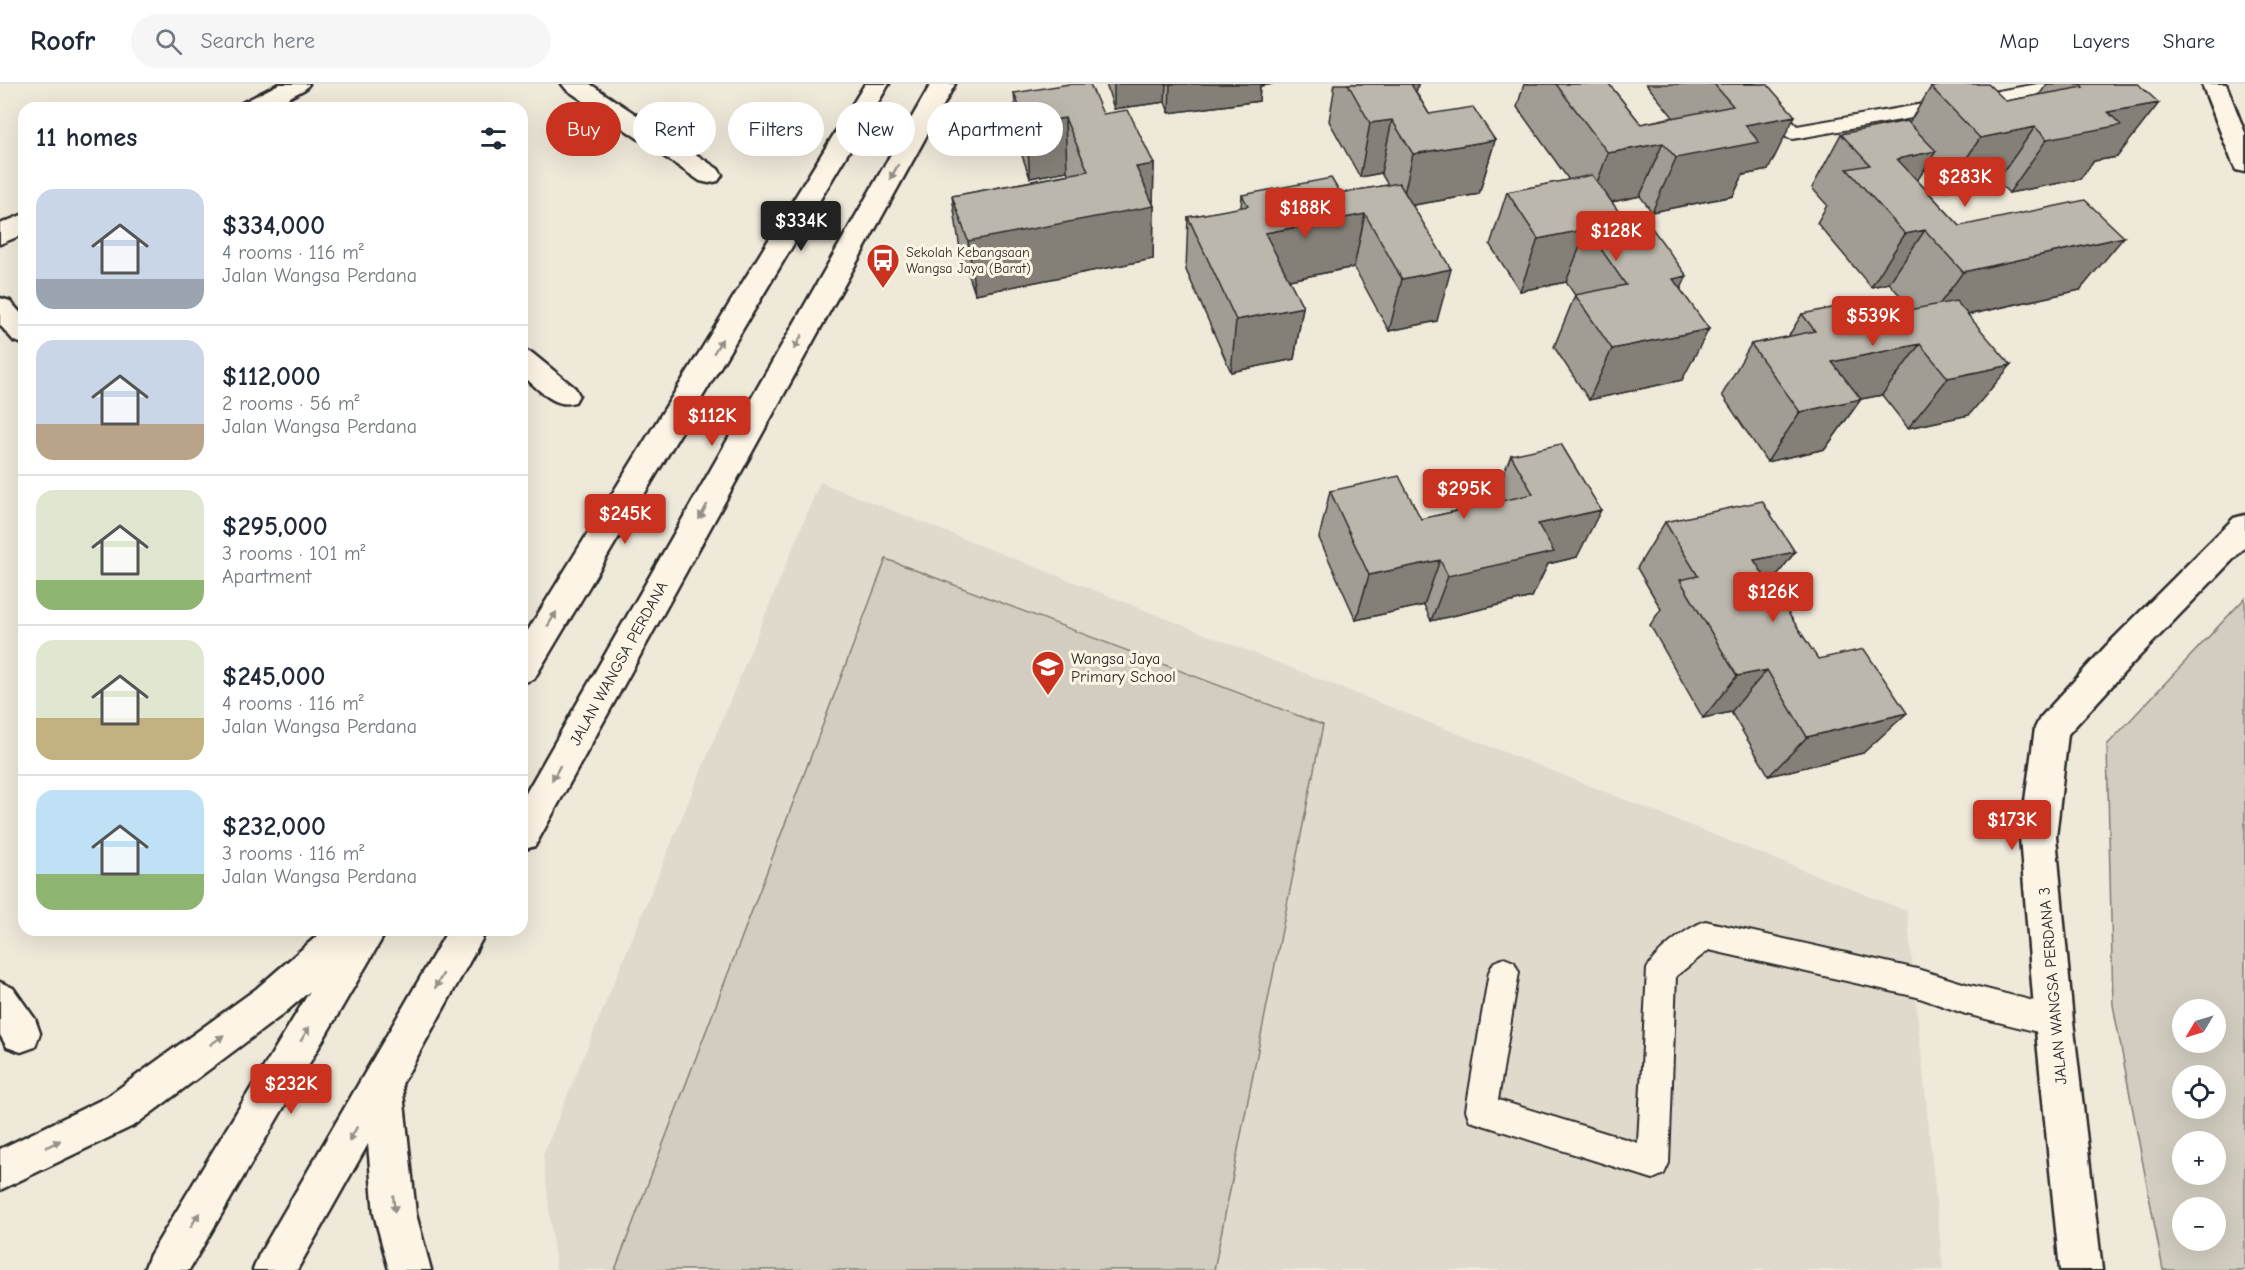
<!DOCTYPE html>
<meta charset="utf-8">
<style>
:root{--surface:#fff;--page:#f6f6f7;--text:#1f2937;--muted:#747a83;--line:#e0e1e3;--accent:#c8321e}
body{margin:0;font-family:"Comic Neue",sans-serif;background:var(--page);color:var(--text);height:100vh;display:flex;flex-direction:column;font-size:22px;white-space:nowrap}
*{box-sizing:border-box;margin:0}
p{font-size:20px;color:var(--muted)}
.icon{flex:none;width:33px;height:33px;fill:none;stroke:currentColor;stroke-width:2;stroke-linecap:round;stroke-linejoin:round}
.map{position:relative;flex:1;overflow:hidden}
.sheet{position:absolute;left:18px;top:18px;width:510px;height:834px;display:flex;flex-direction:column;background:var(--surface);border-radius:18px;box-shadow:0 6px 24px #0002}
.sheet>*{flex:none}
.banner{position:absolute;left:546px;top:18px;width:570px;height:54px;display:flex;gap:12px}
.needle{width:39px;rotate:232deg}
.tools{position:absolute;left:2172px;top:915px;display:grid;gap:12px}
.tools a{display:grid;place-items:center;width:54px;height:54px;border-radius:50%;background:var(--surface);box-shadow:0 6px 24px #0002;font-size:30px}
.price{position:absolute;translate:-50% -51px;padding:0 14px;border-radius:6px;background:var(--accent);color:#fff;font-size:20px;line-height:39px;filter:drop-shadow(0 2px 3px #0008)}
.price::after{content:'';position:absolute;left:50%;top:36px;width:18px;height:14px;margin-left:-9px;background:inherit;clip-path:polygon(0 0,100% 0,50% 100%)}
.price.active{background:#222;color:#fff}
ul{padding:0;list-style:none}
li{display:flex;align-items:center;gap:18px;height:150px;padding:0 18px}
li+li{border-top:2px solid var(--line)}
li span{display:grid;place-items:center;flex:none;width:168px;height:120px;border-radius:18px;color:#555}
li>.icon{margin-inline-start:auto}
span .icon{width:72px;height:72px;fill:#fffc;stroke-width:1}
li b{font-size:26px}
h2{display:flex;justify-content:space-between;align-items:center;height:72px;padding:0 18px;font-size:26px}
.tag{padding:0 21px;border-radius:27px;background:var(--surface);box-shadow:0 6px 24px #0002;font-size:21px;line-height:54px}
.tag.active{background:var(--accent);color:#fff}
header{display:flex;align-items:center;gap:36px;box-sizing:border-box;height:84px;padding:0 30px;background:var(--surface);border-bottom:2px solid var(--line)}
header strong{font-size:28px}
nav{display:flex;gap:33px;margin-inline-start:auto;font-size:21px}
.search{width:420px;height:54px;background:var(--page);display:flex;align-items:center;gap:15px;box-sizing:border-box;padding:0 21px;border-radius:33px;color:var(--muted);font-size:22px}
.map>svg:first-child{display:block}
.built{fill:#e0dacc}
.green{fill:#d2cdc0;stroke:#7e7c76;stroke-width:1.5;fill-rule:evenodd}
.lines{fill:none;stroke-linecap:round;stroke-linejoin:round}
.service-casing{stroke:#2b2b2b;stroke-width:4}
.minor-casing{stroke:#2b2b2b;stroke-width:5}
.tertiary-casing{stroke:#2b2b2b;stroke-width:5}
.secondary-casing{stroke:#2b2b2b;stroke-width:5}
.service{fill:#fcf5e5;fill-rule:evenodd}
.minor{fill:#fcf5e5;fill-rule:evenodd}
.tertiary{fill:#fcf5e5;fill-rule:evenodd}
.secondary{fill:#fcf5e5;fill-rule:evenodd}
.wall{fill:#a29d94;stroke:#2b2b2b;stroke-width:1.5}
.shaded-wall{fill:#848078;stroke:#2b2b2b;stroke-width:1.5}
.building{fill:#bcb7ac;stroke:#2b2b2b;stroke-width:1.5}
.oneway{fill:#949088}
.labels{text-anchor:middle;stroke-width:6;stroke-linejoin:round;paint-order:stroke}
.far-poi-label{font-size:14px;fill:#2b2b2b;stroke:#fcf5e5;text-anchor:start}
.poi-label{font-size:16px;fill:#2b2b2b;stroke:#fcf5e5;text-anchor:start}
.street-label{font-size:16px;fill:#2b2b2b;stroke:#fcf5e5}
</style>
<header>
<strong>Roofr</strong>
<div class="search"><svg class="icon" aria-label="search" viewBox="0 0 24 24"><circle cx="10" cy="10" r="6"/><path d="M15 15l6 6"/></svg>Search here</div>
<nav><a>Map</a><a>Layers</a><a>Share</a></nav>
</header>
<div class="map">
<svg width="2245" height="1186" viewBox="0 0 2245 1186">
<rect width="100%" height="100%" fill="#efe9da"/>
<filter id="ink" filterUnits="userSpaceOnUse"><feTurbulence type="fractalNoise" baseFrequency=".0167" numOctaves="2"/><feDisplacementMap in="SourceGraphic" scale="12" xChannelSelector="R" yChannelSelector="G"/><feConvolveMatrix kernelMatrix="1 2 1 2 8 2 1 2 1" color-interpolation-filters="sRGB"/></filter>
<g filter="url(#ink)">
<!-- built -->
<path class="built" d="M820,398l1087,429 36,359h-1387l-13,-115z"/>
<!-- green -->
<path class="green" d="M886,475l437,166 -109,545h-599z
M2245,514v672h-82l-50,-265 -6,-260zM2182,926h34v32h-34zM2182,992h34v32h-34zM2182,1058h34v32h-34zM2182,1124h34v32h-34z"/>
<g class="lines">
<defs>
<path id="service" d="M1735,0h19l43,42 241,-42h41l-3,4 -6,2 -277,49 -7,-2z
M1705,837l212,48 49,15 88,22 11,5 4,10 -4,10 -11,5 -88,-22 -49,-17 -208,-47 -33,26 -7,187 -5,11 -11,5 -183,-58 -4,-11 23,-138 5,-10 10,-4 10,4 5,10 -21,128 140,43 9,-174c8,-17 40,-41 58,-48z"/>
<path id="minor" d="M279,0h30l-4,5 -36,19h-31l4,-5z
M562,0h28l128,85 4,6 -4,6 -9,2 -9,-2 -134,-92z
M24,130v20l-24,10v-20z
M0,214l10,3 14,16v27l-10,-3 -14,-16z
M522,266l10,3 43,35 4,7 -4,7c-21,7 -37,-14 -53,-27z
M0,898l13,6 22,31 5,14 -5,14 -14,5 -14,-5 -7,-12z"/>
<path id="tertiary" d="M2202,0h24l19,49v39l-9,-2 -3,-6z
M2245,431v32l-115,119 -62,68 -12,103 17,184 29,249h-42l-25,-249 -15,-184 15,-109 5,-10 66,-72 128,-128z"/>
<path id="secondary" d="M865,0h24l-355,595 -12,4v-43z
M931,0h24l-420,762 -13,4v-50z
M324,846h63l-198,340h-45l6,-15 160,-264 -28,24 -147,110 -135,65v-41l107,-52 149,-108z
M448,846h39l-85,154 14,130 15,56h-42l-15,-56 -6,-70 -71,126h-44l6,-15z"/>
</defs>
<!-- service casing -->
<use href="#service" class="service-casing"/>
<!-- minor casing -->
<use href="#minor" class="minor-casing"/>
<!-- tertiary casing -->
<use href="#tertiary" class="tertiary-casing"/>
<!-- secondary casing -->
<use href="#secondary" class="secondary-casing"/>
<!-- service -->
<use href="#service" class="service"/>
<!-- minor -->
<use href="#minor" class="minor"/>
<!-- tertiary -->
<use href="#tertiary" class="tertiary"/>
<!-- secondary -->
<use href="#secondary" class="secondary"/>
</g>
<!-- wall -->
<path class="wall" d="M1106,0h167l-13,2 -1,15 -90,12 -4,-11 -51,7z
M1334,0h84l-2,8 13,22 66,26 -16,54 -66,11 24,116 -48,10 -35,-64 -65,13 14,27 -9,52 -63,13 -45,-102 2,-53 53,-9 1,-13 98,-2 48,-8 -7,-12 -21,4 -31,-56 5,-30 -1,-2z
M1524,0h85l32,40 32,-7 -27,-33h121l1,86 -25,5 -10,21 -81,16 -12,-16 -29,6 16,21 54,66 1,91 -93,20 -35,-53 21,-52 -9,-13 -46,9 -30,-46 17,-53 62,-12 -52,-73z
M2047,0h91l-21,73 -23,4 -14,18 -71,14 -12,-12 -52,10 -21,-22 -7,11 43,46 120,64 -112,25 1,100 -61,13 -26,-33 -21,4 -36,50 -58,13 -45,-67 29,-51 37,-7 14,-23 91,-1 20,-3 -24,-27 -18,4 -54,-64 10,-18 -15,-17 29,-54 68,-11 22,-36 75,14 33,-6z
M1014,9l89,21 51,50 -1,39 1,3 -1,53 -178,35 -15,-45 -8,-53 117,-22 -2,-3 -37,7 -11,-31z
M1511,371l66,102 -29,7 -16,33 -101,24 -7,-16 -68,15 -37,-82 11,-47 91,28 71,-16z
M1665,438l130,30 -25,32 93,169 -94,23 -38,-64 -28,6 -53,-93 11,-16 -24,-41z"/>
<!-- shaded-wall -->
<path class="shaded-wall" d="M1114,0h52l-1,18 -51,7z
M1170,0h103l-13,2 -1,15 -90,12z
M1387,0h31l-4,19z
M2159,19l-42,54 -23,4 -14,18 -71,14 38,-54 61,-27z
M1795,32l-27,54 -25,5 -10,21 -81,16 24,-54 69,-33z
M1065,34l2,53 -37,7 -4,-54z
M1392,36l-11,53 -21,4 10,-54z
M2035,43l-38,54 -52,10 35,-53z
M1495,56l-16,54 -78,13 12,-53z
M1663,59l-23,53 -52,11 20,-54z
M1936,67l-34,54 -5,-46z
M1154,80l-1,42h1l-1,53 -178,35 -7,-53 168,-74z
M1365,130l-11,53 -95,19 6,-53z
M1587,145l-21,53 -46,9 18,-52z
M1925,146l-36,53 -18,4 34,-53z
M2124,153l-44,53 -155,34 38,-52z
M1451,185l-14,52 -48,10 13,-52z
M1687,192l-25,52 11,-49z
M1303,223l-9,52 -63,13 5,-52z
M1709,245l-27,51 -93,20 23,-51z
M1920,260l-38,51 -21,4 -36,50 -58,13 33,-50 47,-10 -48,10 33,-50z
M2011,281l-42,50 -61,13 40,-50z
M1601,426l-24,47 -29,7 -16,33 -101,24 17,-45 90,-52z
M1795,468l-35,45 -6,-37z
M1440,476l-16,45 -68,15 13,-45z
M1767,586l-36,42 -28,6 34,-42z
M1907,629l-44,40 -94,23 38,-39z"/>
<!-- building -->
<path class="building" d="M1069,0h21l13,30 25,-4 26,54 -18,3 18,39 -186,35 -16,-45 136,-25 -23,-53 -39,6 -12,-31z
M1348,0h63l18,30 44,-7 22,33 -82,14 -21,-34 -22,3z
M1556,0h53l32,40 92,-18 -19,-22h53l28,32 -50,9 14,17 -83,16 -13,-15 -55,10z
M1948,0h40l18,17 77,-14 -3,-3h58l21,19 -51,9 13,13 -74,14 -12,-12 -55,11 -49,-51z
M1907,37l29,30 -39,8 63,67 125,-26 39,37 -161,35 -38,-42 -20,4 -58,-65 23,-4 -29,-31z
M1592,91l35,48 19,-3 41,56 -14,3 36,50 -97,20 -37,-54 51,-10 -39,-56 -49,10 -31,-47z
M1331,94l9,15 59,-10 52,86 -49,10 -37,-65 -100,19 38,74 -67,13 -48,-103 60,-11 -6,-11z
M1881,214l12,15 63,-12 55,64 -63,13 -28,-34 -88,18 29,37 -61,13 -49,-68 64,-13 -13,-17z
M1561,360l40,66 -63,14 16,28 -106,24 -8,-16 -71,15 -39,-84 69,-15 22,43 112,-25 -22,-39z
M1762,417l33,51 -41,8 64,99 46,-10 43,64 -100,24 -40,-67 -30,6 -57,-96 18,-4 -33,-54z"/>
<!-- one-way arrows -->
<defs><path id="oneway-solid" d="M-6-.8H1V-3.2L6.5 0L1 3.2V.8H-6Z" transform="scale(1.5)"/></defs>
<g class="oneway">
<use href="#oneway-solid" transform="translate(894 88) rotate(119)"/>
<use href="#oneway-solid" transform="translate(798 258) rotate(119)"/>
<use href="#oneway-solid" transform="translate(718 262) rotate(-59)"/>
<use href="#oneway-solid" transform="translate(703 428) rotate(119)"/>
<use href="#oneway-solid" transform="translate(552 535) rotate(-59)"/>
<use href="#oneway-solid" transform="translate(556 689) rotate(119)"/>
<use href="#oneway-solid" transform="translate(439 897) rotate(119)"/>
<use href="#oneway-solid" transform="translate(305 950) rotate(-59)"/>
<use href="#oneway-solid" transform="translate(217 956) rotate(-36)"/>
<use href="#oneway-solid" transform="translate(353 1050) rotate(120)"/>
<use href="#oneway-solid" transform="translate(53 1060) rotate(-26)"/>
<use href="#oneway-solid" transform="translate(394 1120) rotate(84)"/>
<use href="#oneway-solid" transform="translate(195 1136) rotate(-59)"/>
</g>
</g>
<!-- icons -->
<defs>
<symbol id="bus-pin" viewBox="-11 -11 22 30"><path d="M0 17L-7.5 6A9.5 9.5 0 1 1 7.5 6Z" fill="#c8321e" stroke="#fcf5e5"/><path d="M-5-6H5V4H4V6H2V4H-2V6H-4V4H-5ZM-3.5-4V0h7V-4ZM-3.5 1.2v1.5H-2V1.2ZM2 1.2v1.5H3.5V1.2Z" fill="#fff"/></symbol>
<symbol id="school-pin" viewBox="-11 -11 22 30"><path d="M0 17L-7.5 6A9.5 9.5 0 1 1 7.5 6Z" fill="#c8321e" stroke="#fcf5e5"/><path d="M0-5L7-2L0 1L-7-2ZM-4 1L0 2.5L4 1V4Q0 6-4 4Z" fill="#fff"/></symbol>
</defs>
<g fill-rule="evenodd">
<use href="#bus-pin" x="864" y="157" width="38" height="52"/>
<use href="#school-pin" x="1029" y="564" width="38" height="52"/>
</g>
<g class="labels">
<!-- far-poi labels -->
<g class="far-poi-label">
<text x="906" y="173">Sekolah Kebangsaan<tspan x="906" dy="16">Wangsa Jaya (Barat)</tspan></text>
</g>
<!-- poi labels -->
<g class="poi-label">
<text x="1071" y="580">Wangsa Jaya<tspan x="1071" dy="18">Primary School</tspan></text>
</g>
<!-- street labels -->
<g class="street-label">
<text transform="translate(618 579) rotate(-61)" y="6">JALAN WANGSA PERDANA</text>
<text transform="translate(2052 902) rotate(-95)" y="6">JALAN WANGSA PERDANA 3</text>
</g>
</g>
</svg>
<div class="tools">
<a><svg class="needle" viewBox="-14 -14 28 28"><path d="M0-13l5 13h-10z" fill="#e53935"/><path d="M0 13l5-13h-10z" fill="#747a83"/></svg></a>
<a><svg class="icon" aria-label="locate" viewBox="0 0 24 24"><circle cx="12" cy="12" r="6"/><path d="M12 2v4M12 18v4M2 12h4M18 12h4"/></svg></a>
<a>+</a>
<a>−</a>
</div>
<b class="price" style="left:1965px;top:124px">$283K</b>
<b class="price" style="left:1305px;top:155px">$188K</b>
<b class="price active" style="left:801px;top:168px">$334K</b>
<b class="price" style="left:1616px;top:178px">$128K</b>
<b class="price" style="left:1873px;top:263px">$539K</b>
<b class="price" style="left:712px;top:363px">$112K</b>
<b class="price" style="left:1464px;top:436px">$295K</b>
<b class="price" style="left:625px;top:461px">$245K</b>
<b class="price" style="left:1773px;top:539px">$126K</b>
<b class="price" style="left:2012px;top:767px">$173K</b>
<b class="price" style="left:291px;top:1031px">$232K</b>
<div class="banner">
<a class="tag active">Buy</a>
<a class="tag">Rent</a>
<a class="tag">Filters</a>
<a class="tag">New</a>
<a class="tag">Apartment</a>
</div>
<section class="sheet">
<h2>11 homes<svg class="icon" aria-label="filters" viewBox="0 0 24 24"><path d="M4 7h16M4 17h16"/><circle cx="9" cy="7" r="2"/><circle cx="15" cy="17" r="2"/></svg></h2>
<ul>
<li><span style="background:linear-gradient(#c9d6e8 75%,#9aa5b1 0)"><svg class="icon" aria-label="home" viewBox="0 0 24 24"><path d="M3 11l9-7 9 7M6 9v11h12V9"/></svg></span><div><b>$334,000</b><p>4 rooms · 116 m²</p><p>Jalan Wangsa Perdana</p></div></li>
<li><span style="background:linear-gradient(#c9d6e8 70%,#b9a48a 0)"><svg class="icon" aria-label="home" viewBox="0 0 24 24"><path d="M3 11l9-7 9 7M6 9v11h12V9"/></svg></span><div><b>$112,000</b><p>2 rooms · 56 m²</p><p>Jalan Wangsa Perdana</p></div></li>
<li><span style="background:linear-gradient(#dfe7d0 75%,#8fb573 0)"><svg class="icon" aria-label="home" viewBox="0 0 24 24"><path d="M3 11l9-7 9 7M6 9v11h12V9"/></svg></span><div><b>$295,000</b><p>3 rooms · 101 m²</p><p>Apartment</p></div></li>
<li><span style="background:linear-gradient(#dfe7d0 65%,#c2b280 0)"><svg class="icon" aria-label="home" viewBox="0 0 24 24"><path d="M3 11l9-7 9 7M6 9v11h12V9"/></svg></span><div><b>$245,000</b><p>4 rooms · 116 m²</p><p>Jalan Wangsa Perdana</p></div></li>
<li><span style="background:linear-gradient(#bfe0f5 70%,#8fb573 0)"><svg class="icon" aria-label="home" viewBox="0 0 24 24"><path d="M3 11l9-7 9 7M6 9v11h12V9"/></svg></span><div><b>$232,000</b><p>3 rooms · 116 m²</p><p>Jalan Wangsa Perdana</p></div></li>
</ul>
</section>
</div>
